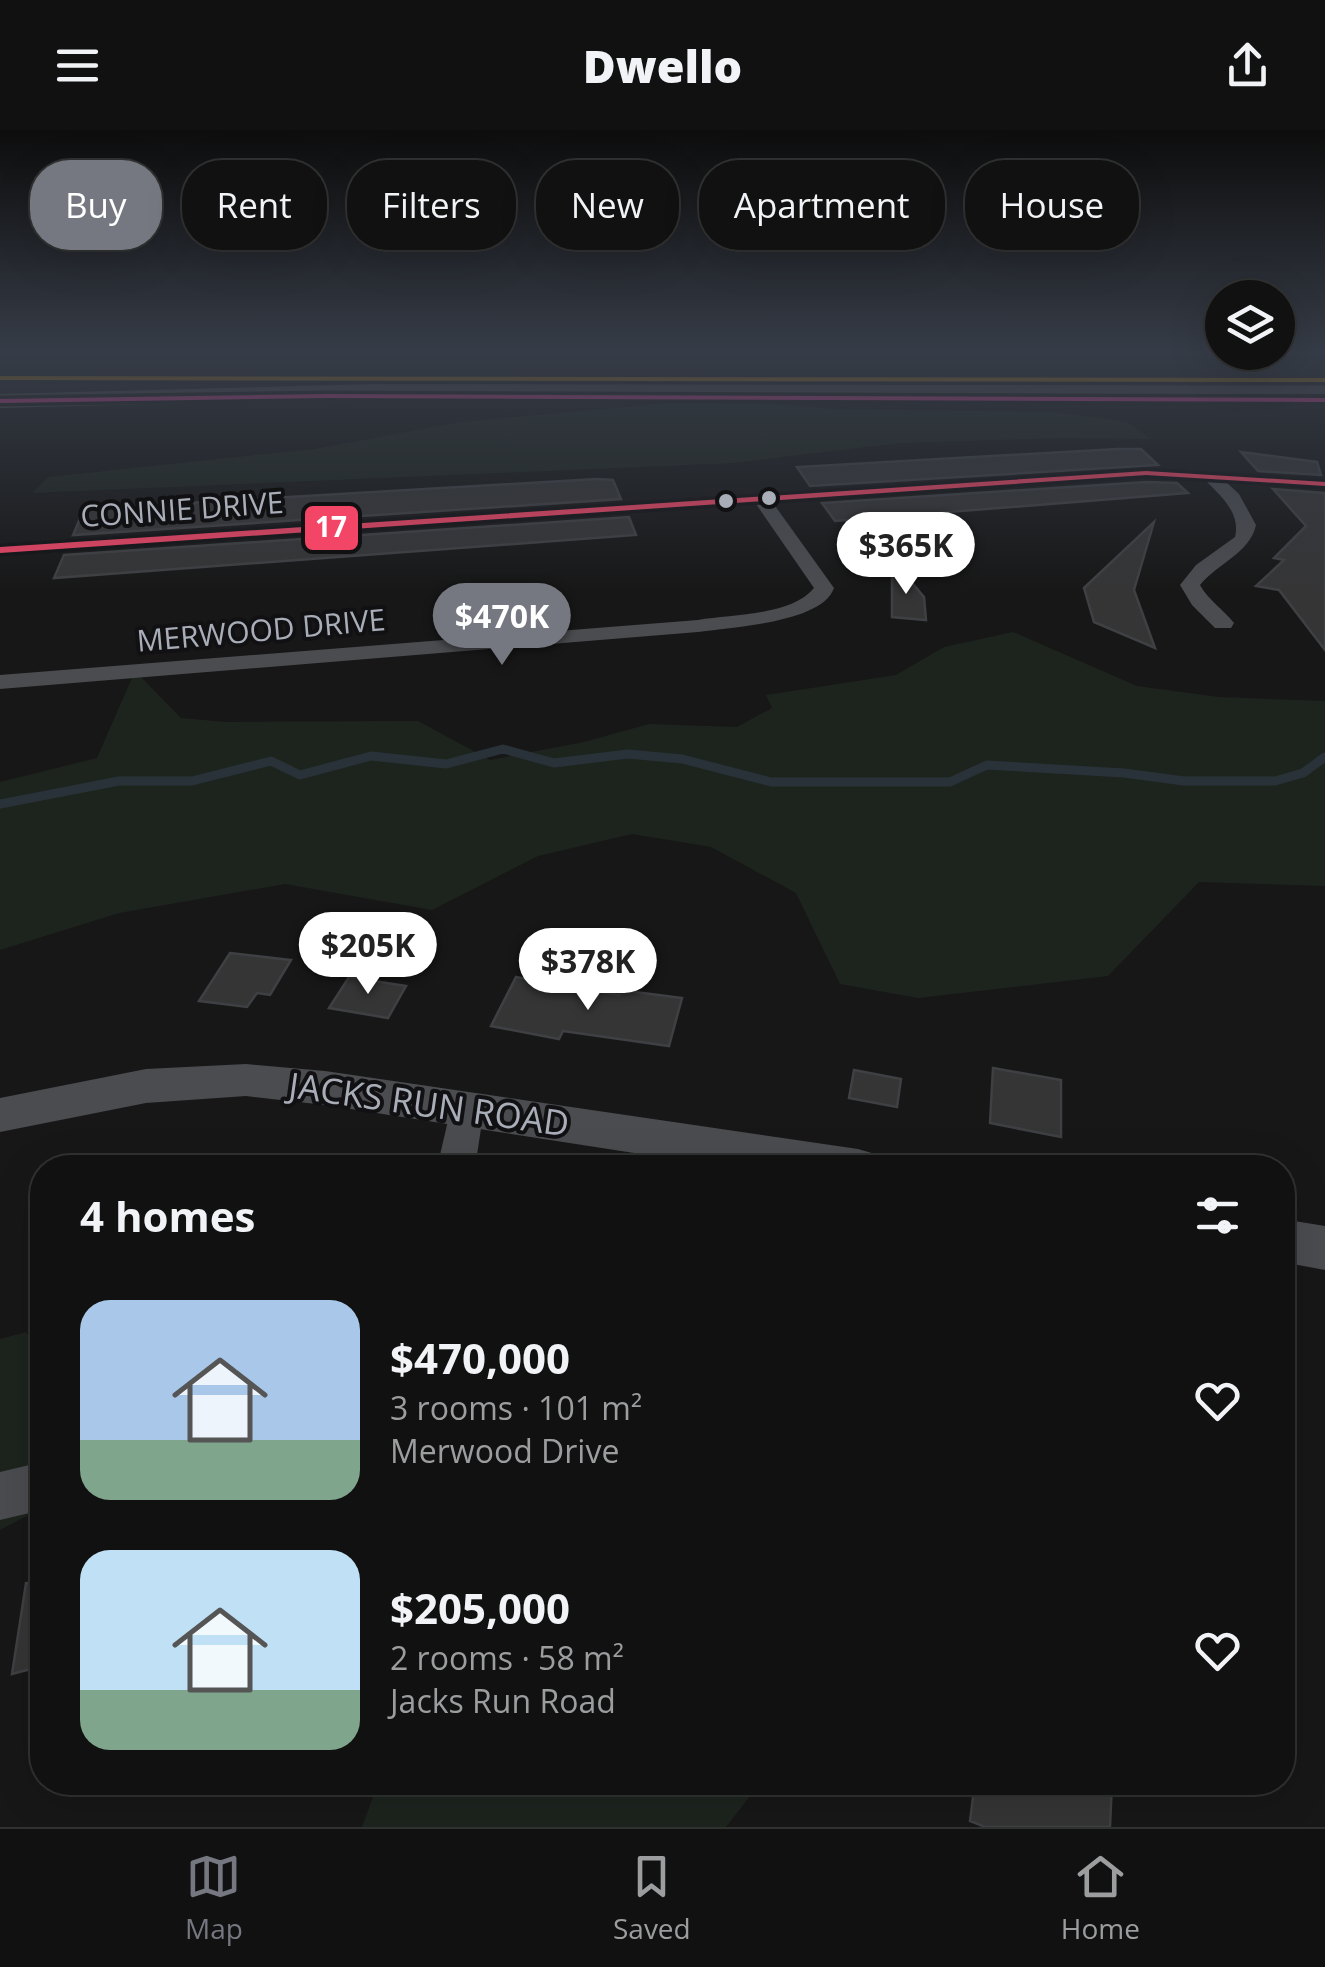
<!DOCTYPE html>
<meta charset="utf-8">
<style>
:root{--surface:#111;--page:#1a1a1a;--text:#f1f3f6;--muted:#9c9d9f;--line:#303131;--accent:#757880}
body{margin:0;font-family:"Open Sans",sans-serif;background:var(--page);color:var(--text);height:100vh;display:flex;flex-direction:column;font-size:38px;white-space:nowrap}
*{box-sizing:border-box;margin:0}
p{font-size:32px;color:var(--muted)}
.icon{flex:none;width:55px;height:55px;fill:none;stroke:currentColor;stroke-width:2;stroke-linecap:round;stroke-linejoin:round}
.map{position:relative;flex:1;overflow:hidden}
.details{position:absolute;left:30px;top:1025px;width:1265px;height:640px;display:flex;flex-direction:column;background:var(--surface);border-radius:40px;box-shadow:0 10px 40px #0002,0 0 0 2px var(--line)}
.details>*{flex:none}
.hud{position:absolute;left:30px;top:30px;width:1265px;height:90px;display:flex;gap:20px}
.controls{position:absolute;left:1205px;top:150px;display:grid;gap:20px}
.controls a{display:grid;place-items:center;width:90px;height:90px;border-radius:50%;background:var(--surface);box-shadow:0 10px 40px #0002,0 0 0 2px var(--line);font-size:50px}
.price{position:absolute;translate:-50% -85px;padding:0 22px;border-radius:35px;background:#fff;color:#222;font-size:32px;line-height:65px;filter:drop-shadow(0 2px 5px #0008)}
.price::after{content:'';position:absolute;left:50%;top:60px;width:30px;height:22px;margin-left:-15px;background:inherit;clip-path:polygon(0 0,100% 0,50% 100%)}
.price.active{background:var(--accent);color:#fff}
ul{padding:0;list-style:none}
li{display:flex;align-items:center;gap:30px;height:250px;padding:0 50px}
li span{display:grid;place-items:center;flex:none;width:280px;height:200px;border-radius:30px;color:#555}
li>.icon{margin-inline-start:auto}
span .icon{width:120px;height:120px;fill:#fffc;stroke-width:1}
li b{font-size:42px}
h2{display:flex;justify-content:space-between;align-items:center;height:120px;padding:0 50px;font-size:42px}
.pill{padding:0 35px;border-radius:40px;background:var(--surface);box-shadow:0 10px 40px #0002,0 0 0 2px var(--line);font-size:35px;line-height:90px}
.pill.active{background:var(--accent);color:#fff}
header{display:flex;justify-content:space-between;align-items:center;height:130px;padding:0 50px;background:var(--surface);font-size:45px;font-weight:800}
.tabs{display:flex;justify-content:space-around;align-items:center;height:140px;border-top:2px solid var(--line);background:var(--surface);font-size:28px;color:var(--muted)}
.tabs a{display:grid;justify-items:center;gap:5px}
.tabs .active{color:var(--accent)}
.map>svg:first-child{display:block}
.green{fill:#1d241e}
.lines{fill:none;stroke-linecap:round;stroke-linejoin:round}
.stream{stroke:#2a3239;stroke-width:9}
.building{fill:#353536;stroke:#3f4043;stroke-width:2.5}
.minor{fill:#4b4c50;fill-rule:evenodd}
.tertiary{fill:#4b4c50;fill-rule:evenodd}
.motorway{fill:#4e4e51;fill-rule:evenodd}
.bus-1-casing{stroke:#111113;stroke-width:7}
.bus-2-casing{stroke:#111113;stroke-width:7}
.bus-3-casing{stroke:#111113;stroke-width:7}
.bus-1{fill:#f7a600;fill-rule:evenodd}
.bus-2{fill:#f34667;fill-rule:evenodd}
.bus-3{fill:#f240a1;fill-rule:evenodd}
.bus-dot{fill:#a8adb8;stroke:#111113;stroke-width:4}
.labels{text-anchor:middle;stroke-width:8;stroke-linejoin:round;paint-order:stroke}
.far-street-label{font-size:30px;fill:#a8adb8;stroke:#111113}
.street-label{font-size:35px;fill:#a8adb8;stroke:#111113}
.line-badge{stroke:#111113;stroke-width:4}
.badge-label{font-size:28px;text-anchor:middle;font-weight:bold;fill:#fff}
</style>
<header><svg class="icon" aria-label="menu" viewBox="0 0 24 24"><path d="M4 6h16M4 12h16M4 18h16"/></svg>Dwello<svg class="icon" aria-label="share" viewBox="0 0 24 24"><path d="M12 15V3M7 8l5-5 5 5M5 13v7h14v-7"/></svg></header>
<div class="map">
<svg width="1325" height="1697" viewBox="0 0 1325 1697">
<rect width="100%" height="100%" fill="#171717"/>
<!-- green -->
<path class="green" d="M712,269l123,10 220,3 72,10 24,17 -90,-1 -162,5 -165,20 -702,30 16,-16 266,-28 147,-27z
M1013,502l124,54 82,11 106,4v185l-126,-4 -91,94 -190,22 -78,-14 -44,-91 -85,-46 -79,-13 -94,22 -106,54 -147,-26 -166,29 -119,37v-168l97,-24 38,-87 46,47 45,4 192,-1 72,39 94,-18 65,-18 88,3 35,-19 -6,-13 130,-20 48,-28z
M26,1202l16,25v151l-42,22v-191z
M378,1653v-1l382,1 -34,44h-364z"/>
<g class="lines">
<!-- stream -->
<path class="stream" d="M0,674l119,-23h73l79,-20 29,14 71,-19 75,8 57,-15 51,14 74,-9 54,5 89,23h179l37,-17 137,8 60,8h91l28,-8 22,-16"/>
</g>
<!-- building -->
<path class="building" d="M1118,319h23l17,16 -348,21 -13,-19z
M1241,322l76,10 4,13 -63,-4z
M597,349l16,1 8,19 -548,36 11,-26z
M1146,352l31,1 11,10 -353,28 -13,-18z
M1273,359l52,4v157l-46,-60 -23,-4 28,-26 -10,-2 32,-32z
M629,387l7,18 -582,43 10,-23z
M1154,392l-20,68 21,58 -61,-26 -10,-34z
M892,429l32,38 2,23 -34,-3z
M230,823l61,7 -21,35 -13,-2 -10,14 -48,-6z
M349,847l57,9 -18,32 -59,-10z
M516,847l103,18 2,-5 61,8 -13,48 -106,-15 -4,8 -68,-13z
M993,938l68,12v57l-71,-14z
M854,940l47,9 -4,28 -48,-9z
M26,1453l16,1v82l-30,8z
M975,1652h137l-2,45h-125l-15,-6z"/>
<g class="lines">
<!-- minor -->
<path class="minor" d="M1146,338l179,11v10l-100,-8 14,13 17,31c-6,28 -38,38 -56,60 9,16 23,24 34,38l-3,5h-16l-23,-23 -12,-20 16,-20 39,-28c6,-24 -14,-41 -30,-57l-59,-2 -373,25 61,85c-12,35 -103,39 -136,44l-698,57v-14l698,-55c34,-6 93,-4 116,-32l-58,-84 -756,52v-12z
M466,965l13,4 5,10 -9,59h-38l16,-69z
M42,1332v48l-42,10v-48z"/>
<!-- tertiary -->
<path class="tertiary" d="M246,934l79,7 533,78 17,5 6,14h-150l-406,-63 -79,-9 -100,7 -146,29v-34l146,-29z
M1282,1089l43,7v44l-43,-8z"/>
<!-- motorway -->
<path class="motorway" d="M1325,250v14l-838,1 -487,13v-14l487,-13z"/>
<defs>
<path id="bus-1" d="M0,246l1325,2v4l-1325,-2z"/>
<path id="bus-2" d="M1146,341l179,11v4l-179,-11 -1146,78v-6z"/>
<path id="bus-3" d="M326,264l999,4v4l-999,-4 -326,5v-4z"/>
</defs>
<!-- bus-1 casing -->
<use href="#bus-1" class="bus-1-casing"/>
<!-- bus-2 casing -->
<use href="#bus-2" class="bus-2-casing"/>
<!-- bus-3 casing -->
<use href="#bus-3" class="bus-3-casing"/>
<!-- bus-1 -->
<use href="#bus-1" class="bus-1"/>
<!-- bus-2 -->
<use href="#bus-2" class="bus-2"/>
<!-- bus-3 -->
<use href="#bus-3" class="bus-3"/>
</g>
<!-- sky -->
<linearGradient id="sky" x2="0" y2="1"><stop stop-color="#0d0d0d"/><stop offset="0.48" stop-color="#363c47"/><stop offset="1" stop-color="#363c47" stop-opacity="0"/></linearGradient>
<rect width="1325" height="462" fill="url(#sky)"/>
<!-- markers -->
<g class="bus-dot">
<circle cx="769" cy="368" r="9"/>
<circle cx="726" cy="371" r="9"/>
</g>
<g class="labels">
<!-- far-street labels -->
<g class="far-street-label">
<text transform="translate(182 380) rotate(-4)" y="10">CONNIE DRIVE</text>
<text transform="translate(261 501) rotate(-5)" y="10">MERWOOD DRIVE</text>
</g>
<!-- street labels -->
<g class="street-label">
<text transform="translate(429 975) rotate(8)" y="12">JACKS RUN ROAD</text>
</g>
</g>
<rect class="line-badge" x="303" y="374" width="57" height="48" rx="10" fill="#f34667"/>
<g class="badge-label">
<text x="331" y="407">17</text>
</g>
</svg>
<div class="controls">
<a><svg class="icon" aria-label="layers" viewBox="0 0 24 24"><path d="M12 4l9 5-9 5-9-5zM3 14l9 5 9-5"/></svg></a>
</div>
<b class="price" style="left:906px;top:467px">$365K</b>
<b class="price active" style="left:502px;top:538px">$470K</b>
<b class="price" style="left:368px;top:867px">$205K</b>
<b class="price" style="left:588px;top:883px">$378K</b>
<div class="hud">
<a class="pill active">Buy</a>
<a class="pill">Rent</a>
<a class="pill">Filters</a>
<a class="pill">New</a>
<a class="pill">Apartment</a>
<a class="pill">House</a>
</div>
<section class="details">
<h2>4 homes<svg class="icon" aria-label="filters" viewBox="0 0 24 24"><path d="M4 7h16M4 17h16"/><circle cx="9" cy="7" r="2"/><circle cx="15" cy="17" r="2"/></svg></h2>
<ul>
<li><span style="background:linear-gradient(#a9c7e8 70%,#7fa58c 0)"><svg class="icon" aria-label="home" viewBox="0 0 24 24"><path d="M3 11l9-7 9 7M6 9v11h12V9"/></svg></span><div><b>$470,000</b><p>3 rooms · 101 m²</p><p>Merwood Drive</p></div><svg class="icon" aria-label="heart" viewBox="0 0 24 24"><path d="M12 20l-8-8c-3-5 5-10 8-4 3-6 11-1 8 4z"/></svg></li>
<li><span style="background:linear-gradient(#bfe0f5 70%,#7fa58c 0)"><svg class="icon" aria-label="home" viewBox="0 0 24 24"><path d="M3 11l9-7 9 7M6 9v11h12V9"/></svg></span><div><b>$205,000</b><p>2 rooms · 58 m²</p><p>Jacks Run Road</p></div><svg class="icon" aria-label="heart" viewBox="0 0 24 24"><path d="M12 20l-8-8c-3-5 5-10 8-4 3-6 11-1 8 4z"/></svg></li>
</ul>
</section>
</div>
<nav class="tabs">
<a class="active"><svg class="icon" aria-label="map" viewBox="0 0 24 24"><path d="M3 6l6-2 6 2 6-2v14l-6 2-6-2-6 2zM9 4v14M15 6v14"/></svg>Map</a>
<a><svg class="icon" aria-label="saved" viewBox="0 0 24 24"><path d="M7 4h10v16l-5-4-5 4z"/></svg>Saved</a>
<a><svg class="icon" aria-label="home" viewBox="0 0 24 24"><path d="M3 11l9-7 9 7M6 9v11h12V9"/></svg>Home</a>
</nav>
